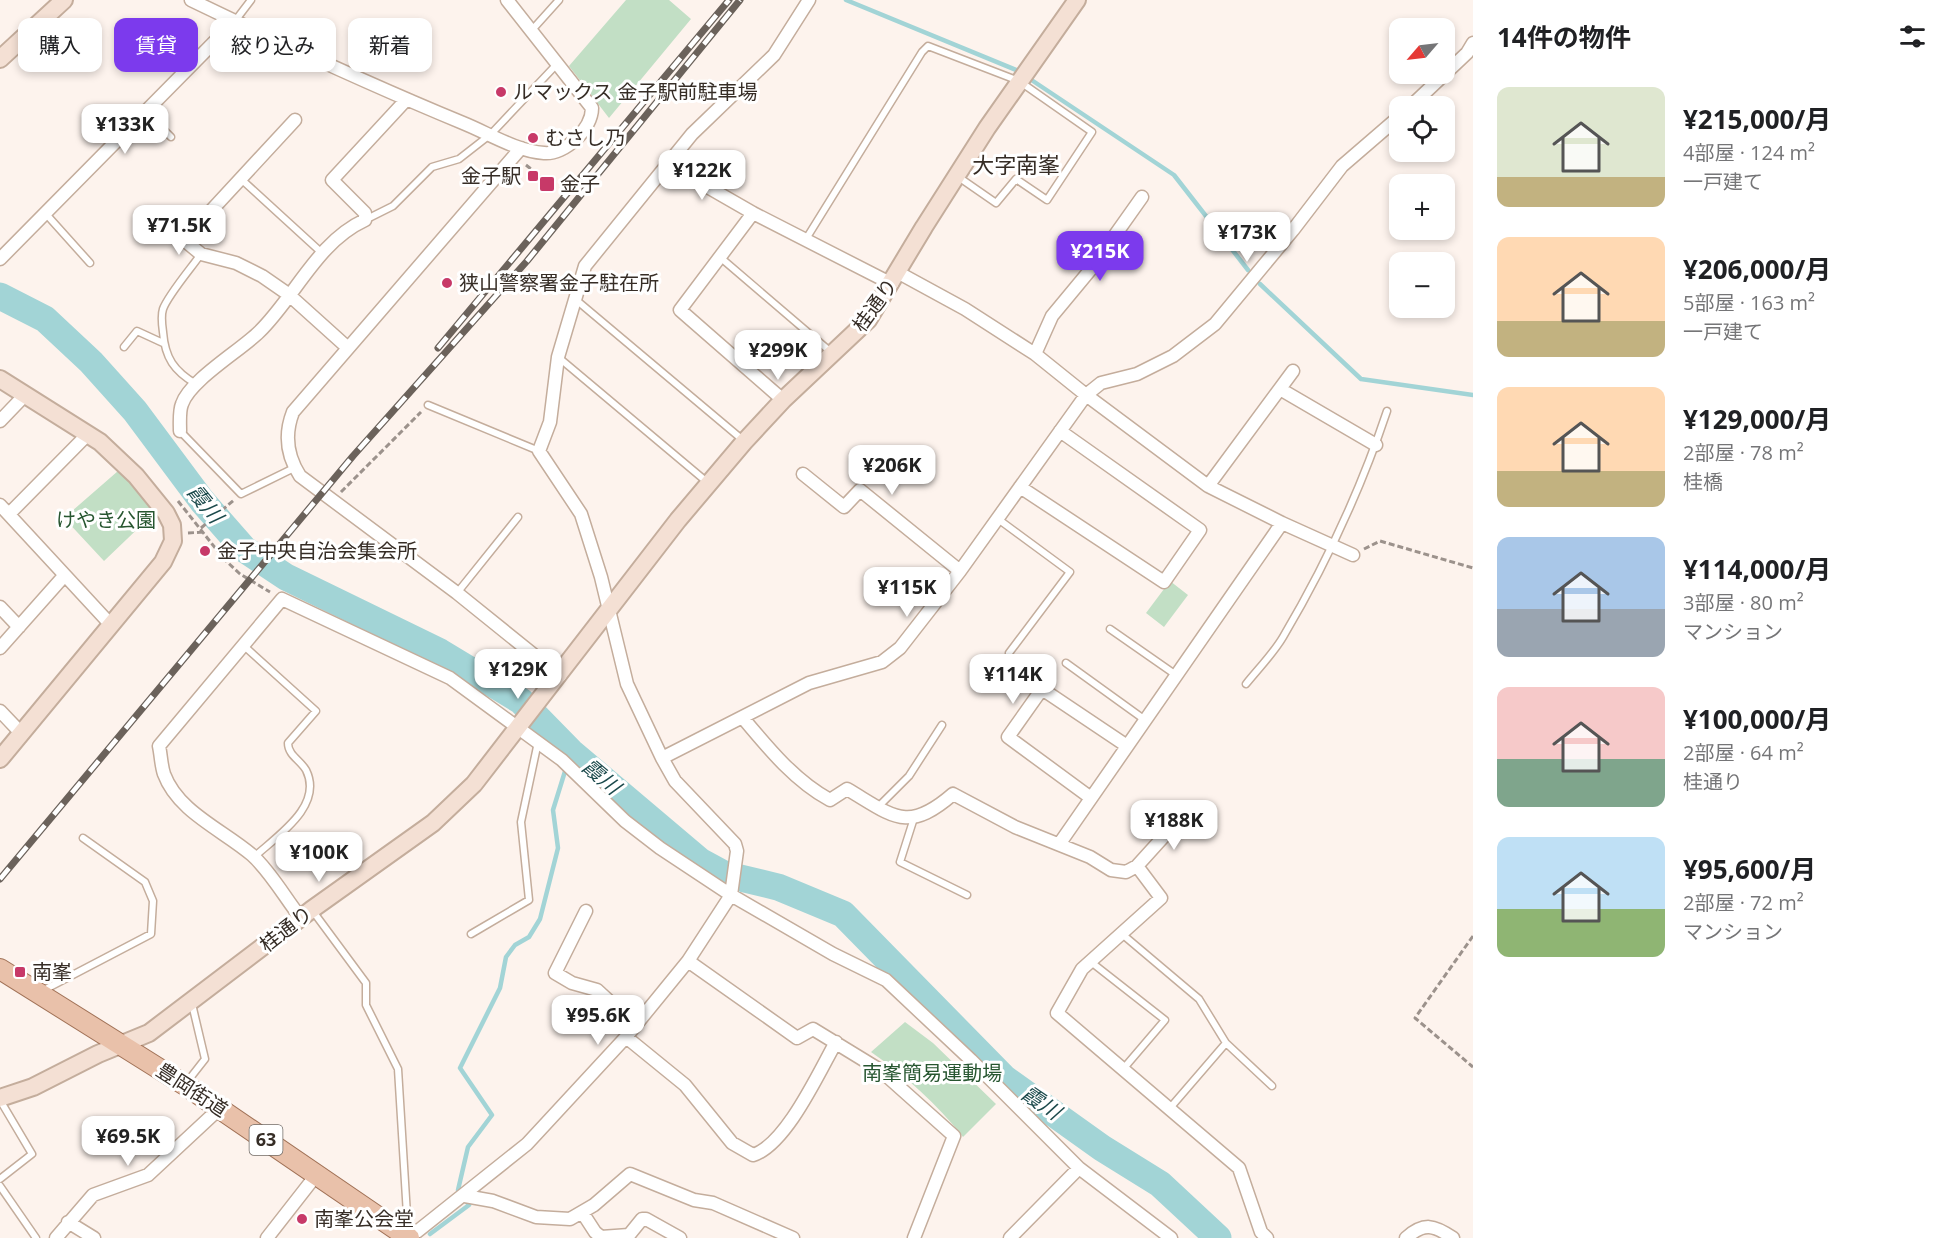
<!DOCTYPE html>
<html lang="ja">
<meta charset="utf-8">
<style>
:root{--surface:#fff;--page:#f6f6f6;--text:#202124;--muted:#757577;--accent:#7c3aed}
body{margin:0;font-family:"Open Sans","Noto Sans JP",sans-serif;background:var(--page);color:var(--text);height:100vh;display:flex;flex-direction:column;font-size:22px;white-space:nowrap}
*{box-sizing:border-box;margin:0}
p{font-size:20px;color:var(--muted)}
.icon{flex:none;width:33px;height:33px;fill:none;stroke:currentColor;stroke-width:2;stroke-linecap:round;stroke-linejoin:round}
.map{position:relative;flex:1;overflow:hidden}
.panel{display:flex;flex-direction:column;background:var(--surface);width:480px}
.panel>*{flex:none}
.guide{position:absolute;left:18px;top:18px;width:570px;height:54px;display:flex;gap:12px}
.needle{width:39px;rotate:242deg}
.tools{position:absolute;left:1389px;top:18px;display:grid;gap:12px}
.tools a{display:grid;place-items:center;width:66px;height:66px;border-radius:12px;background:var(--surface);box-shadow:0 3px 9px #0003;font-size:30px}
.price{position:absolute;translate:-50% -51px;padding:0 14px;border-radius:12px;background:#fff;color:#222;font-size:20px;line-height:39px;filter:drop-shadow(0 2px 3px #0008)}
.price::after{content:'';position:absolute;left:50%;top:36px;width:18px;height:14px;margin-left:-9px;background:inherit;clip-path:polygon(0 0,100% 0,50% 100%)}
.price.active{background:var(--accent);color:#fff}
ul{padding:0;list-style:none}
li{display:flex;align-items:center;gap:18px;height:150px;padding:0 24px}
li span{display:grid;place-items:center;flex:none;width:168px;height:120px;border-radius:12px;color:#555}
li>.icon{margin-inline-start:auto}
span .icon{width:72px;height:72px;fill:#fffc;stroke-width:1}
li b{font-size:26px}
h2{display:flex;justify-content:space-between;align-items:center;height:72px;padding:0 24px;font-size:26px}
.chip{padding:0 21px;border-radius:12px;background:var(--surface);box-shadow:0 3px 9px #0003;font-size:21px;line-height:54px}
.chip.active{background:var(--accent);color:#fff}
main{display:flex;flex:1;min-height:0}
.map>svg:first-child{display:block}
.green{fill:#c2dfc5}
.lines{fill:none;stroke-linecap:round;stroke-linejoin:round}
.stream{stroke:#a2d4d6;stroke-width:4.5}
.river{stroke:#a2d4d6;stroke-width:27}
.lane-casing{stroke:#c4ad9c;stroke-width:9}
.street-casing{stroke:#c4ad9c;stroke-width:15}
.secondary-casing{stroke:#c4ad9c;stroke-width:20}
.primary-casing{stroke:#a17257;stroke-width:22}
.path{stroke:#9c928c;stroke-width:3;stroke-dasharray:6 3;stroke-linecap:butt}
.lane{stroke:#fff;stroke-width:6}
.street{stroke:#fff;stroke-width:12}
.secondary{stroke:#f4e0d4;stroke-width:16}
.primary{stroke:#e9c1aa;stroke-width:20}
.rail-casing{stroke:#6b625b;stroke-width:7}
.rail{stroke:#fff;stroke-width:4.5;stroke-dasharray:14;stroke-linecap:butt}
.poi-dot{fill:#c73968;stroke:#fff;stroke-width:2}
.labels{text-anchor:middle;stroke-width:6;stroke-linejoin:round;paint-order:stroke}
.shield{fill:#fff;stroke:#726c67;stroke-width:1.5}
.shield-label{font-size:18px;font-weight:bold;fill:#362d26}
.poi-label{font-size:20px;fill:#362d26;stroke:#fff;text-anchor:start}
.street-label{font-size:20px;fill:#362d26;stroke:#fff}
.park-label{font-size:20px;fill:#275630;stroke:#fff}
.water-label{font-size:21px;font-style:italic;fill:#1c4a4c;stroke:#fff}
.quarter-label{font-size:22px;fill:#362d26;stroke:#fff}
</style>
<main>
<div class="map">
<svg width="1473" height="1238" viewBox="0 0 1473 1238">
<rect width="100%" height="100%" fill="#fdf3ed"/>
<!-- green -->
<path class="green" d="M626,0h43l22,19 -82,99 -40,-52z
M118,471l33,34 -1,12 -46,44 -40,-43z
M1170,581l18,14 -24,32 -18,-14z
M905,1022l28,21 63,61 -33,33c-26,-33 -57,-61 -92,-85z"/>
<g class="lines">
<!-- stream -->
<path class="stream" d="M846,0l175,72
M1027,77l147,98 74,95
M1260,284l101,95 112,16
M430,1234l39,-29 -11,-15 10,-43 24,-32 -32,-47 40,-80 6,-31 9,-12 14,-8 11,-18 18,-71 -5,-38 18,-58"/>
<!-- river -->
<path class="river" d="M0,296l45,23 46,43 44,49 67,90 42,48 42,28 154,75 81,49 50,51 129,109 24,13 54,13 65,27 161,164 98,70 58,36 58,54"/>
<defs>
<path id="lane" d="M235,21l16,-21
M532,30l27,-30
M146,112l25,25
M241,179l81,74
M46,214l44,49
M365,220l28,-14 39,-39 27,-8 32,-25 66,-70
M806,239l116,-187 6,-6 91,35 73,51 -45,68 -31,-21 -20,24 -39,-27
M721,258l111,95
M575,299l169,142
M124,347l13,-16 26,12
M558,357l149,125
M196,384c-22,-13 -31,-26 -33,-52 -1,-7 -2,-17 0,-23 5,-14 29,-42 38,-55
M428,405l111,46
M180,431l61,63 53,-26
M998,519l72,53 -61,81
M457,593l61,-76
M1110,629l66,46
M243,645l73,66 -28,32c0,12 12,17 18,27 18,36 -29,66 -52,87
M1066,663l79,57
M1246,684c12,-15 27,-30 37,-47 42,-71 78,-148 104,-226
M878,807l31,-31 33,-51
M914,818l-14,44 67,33
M312,910l54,73v22l32,64 10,162
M471,934l58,-34 -8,-78 17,-80
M1122,934l77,65 27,44
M1091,962l74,58 -41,48
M42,991l109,-57 2,-33 -8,-19 -62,-44
M187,1082l18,-23 -13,-55
M1170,1108l56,-65 46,43
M0,1179l32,-25 -32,-54
M0,1186l36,52"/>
<path id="street" d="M191,0c89,43 180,85 272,123 25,10 53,28 81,30 21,2 48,-24 48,-45l-85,-108
M1411,106l56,-53 6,-10
M295,120l-111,120 17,14 35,9 26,13 26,18 60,54
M521,148l-228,264c-9,23 -6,44 7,64l157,117 103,83
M666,163l87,50 139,71
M753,213l-73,97 103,90
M0,259l235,-238
M899,273l66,36 70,45 51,41 122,91 74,37 71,32
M1035,354l17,-38 39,-47 51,-72
M1280,389l96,56
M0,421l24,-25
M180,431c0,-8 -1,-20 2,-27 8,-24 59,-54 77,-72 36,-35 58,-90 106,-112v-7l-33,-33 74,-80
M803,474l41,33 16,-17 100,81
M1208,486l85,-115
M1020,487l144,95 36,-52 -140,-99
M0,505l111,120
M9,514l79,-80
M0,607l19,20
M0,648l64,-72
M0,711l21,22
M743,718c25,30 52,63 87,82l17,-11c46,27 60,45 106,5l62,33 75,30 21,13 15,2 11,-6 24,32 -79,71 -25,44 182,155 22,64 6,6
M662,758l147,-75 73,-21 18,-14 60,-77 126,-176 15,-12 36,-9 36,-18 42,-32 78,-94 49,-64 58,-50
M1091,798l-83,-61 34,-48 85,57
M1060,843l222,-320
M1137,866l48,-53
M586,911l-31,62 17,10 25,7 38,35
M301,918c-16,-20 -30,-46 -49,-63 -29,-25 -74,-43 -88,-81 -3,-9 -3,-19 -5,-28l123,-147 168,79 112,82 63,61 35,27 71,47 102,59 53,26 85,80 108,108 92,70
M688,961l109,77 16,-9 67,41 74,66 -40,102
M626,1037l59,48 47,58 21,12c33,-10 66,-83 83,-113
M465,1196l28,5 43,16 34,2 24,-14 36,-31 64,26 19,3 80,35
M582,1212l13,20 6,5 28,-2 13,-16h4l34,19
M68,1222l26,16
M56,1238l37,-43 55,-20 72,-67
M267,1238l50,-64
M409,1238l118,-94 99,-107 62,-76 43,-66 6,-44 -2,-7 -60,-63 -13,-23 -35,-74 -26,-107 -20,-63 -42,-63 11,-29 8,-65 27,-91 107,-132 82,-79 35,-55
M1010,1238l69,-70
M1406,1238c18,-16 28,-13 47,0"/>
<path id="secondary" d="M0,59l64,-59
M0,379l100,63 36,34 30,37 6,12 1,16 -10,21 -163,197
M0,1098l33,-11 65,-33 51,-21 162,-123 122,-87 41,-39 204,-264 66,-78 39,-42 85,-80 56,-93 63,-99 90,-128"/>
<path id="primary" d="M0,969l185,116 224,153"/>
</defs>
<!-- lane casing -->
<use href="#lane" class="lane-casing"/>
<!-- street casing -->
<use href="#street" class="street-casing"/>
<!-- secondary casing -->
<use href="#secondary" class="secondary-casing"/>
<!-- primary casing -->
<use href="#primary" class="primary-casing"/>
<!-- path -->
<path class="path" d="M526,165l15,12
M341,492l80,-80
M178,501l46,58 16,15 30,18
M201,528l33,-28
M188,533l16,-1
M1364,549l16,-8 93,27
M1473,936l-58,82 58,49"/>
<!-- lane -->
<use href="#lane" class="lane"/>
<!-- street -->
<use href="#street" class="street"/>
<!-- secondary -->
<use href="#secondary" class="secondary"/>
<!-- primary -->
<use href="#primary" class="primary"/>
<defs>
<path id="rail" d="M438,348l291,-348
M0,879l353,-423 174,-195 213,-261"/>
</defs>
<!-- rail casing -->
<use href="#rail" class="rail-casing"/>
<!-- rail -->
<use href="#rail" class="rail"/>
</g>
<!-- markers -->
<g class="poi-dot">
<circle cx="501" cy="92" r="6"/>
<circle cx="533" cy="138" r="6"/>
<rect x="527" y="170" width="12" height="12" rx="3"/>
<rect x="539" y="176" width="16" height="16" rx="3"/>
<circle cx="447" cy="283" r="6"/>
<circle cx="205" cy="551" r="6"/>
<rect x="14" y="966" width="12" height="12" rx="3"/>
<circle cx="302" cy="1219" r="6"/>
</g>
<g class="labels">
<!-- shield labels -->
<rect class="shield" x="249.5" y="1125" width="33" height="30" rx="4.5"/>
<g class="shield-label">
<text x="266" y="1146">63</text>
</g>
<!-- poi labels -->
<g class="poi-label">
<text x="513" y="99">ルマックス 金子駅前駐車場</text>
<text x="545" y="145">むさし乃</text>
<text x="521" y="183" text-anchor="end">金子駅</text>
<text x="560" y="191">金子</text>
<text x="459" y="290">狭山警察署金子駐在所</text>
<text x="217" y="558">金子中央自治会集会所</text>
<text x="32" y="979">南峯</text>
<text x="314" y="1226">南峯公会堂</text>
</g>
<!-- street labels -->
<g class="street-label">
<text transform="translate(875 305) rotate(-54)" y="7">桂通り</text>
<text transform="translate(286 929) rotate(-38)" y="7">桂通り</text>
<text transform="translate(192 1090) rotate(33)" y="7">豊岡街道</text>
</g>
<!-- park labels -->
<g class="park-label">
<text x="106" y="527">けやき公園</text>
<text x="932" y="1080">南峯簡易運動場</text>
</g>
<!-- water labels -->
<g class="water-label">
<text transform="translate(205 504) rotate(51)" y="7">霞川</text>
<text transform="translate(601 777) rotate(40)" y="7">霞川</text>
<text transform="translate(1041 1103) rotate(34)" y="7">霞川</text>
</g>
<!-- quarter labels -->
<g class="quarter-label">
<text x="1016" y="173">大字南峯</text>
</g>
</g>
</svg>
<div class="tools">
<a><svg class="needle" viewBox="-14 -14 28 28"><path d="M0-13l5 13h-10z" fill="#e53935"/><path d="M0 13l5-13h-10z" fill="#757577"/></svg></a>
<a><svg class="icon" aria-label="locate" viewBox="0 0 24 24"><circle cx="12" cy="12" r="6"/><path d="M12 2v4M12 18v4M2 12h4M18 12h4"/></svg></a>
<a>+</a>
<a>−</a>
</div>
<b class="price" style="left:125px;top:155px">¥133K</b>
<b class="price" style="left:702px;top:201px">¥122K</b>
<b class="price" style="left:179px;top:256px">¥71.5K</b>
<b class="price" style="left:1247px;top:263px">¥173K</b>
<b class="price active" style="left:1100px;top:282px">¥215K</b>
<b class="price" style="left:778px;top:381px">¥299K</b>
<b class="price" style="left:892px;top:496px">¥206K</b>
<b class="price" style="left:907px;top:618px">¥115K</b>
<b class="price" style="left:518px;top:700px">¥129K</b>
<b class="price" style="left:1013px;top:705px">¥114K</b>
<b class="price" style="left:1174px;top:851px">¥188K</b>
<b class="price" style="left:319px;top:883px">¥100K</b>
<b class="price" style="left:598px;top:1046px">¥95.6K</b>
<b class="price" style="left:128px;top:1167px">¥69.5K</b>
<div class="guide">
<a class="chip">購入</a>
<a class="chip active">賃貸</a>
<a class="chip">絞り込み</a>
<a class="chip">新着</a>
</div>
</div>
<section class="panel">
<h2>14件の物件<svg class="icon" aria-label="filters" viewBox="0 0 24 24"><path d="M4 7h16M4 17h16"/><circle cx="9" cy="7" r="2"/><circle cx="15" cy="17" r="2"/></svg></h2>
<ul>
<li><span style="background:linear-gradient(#dfe7d0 75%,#c2b280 0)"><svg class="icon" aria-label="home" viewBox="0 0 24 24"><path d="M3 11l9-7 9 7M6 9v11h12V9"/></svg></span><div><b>¥215,000/月</b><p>4部屋 · 124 m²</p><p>一戸建て</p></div></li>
<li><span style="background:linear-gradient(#ffd9b3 70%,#c2b280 0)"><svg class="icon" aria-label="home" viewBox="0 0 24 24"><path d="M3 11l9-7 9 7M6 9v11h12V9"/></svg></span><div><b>¥206,000/月</b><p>5部屋 · 163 m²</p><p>一戸建て</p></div></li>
<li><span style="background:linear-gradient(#ffd9b3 70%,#c2b280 0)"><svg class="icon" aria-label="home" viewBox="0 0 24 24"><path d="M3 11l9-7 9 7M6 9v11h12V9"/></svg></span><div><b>¥129,000/月</b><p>2部屋 · 78 m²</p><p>桂橋</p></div></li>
<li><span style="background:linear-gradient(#a9c7e8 60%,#9aa5b1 0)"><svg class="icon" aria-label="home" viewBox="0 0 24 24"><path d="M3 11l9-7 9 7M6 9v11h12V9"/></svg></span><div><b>¥114,000/月</b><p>3部屋 · 80 m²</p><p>マンション</p></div></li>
<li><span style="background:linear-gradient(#f6c9c9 60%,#7fa58c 0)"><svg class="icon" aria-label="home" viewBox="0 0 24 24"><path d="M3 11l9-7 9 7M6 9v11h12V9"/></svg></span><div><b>¥100,000/月</b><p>2部屋 · 64 m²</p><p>桂通り</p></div></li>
<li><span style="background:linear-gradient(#bfe0f5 60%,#8fb573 0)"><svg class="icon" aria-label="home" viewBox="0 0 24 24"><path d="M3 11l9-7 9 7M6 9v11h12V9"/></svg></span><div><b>¥95,600/月</b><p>2部屋 · 72 m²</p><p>マンション</p></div></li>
</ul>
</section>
</main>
